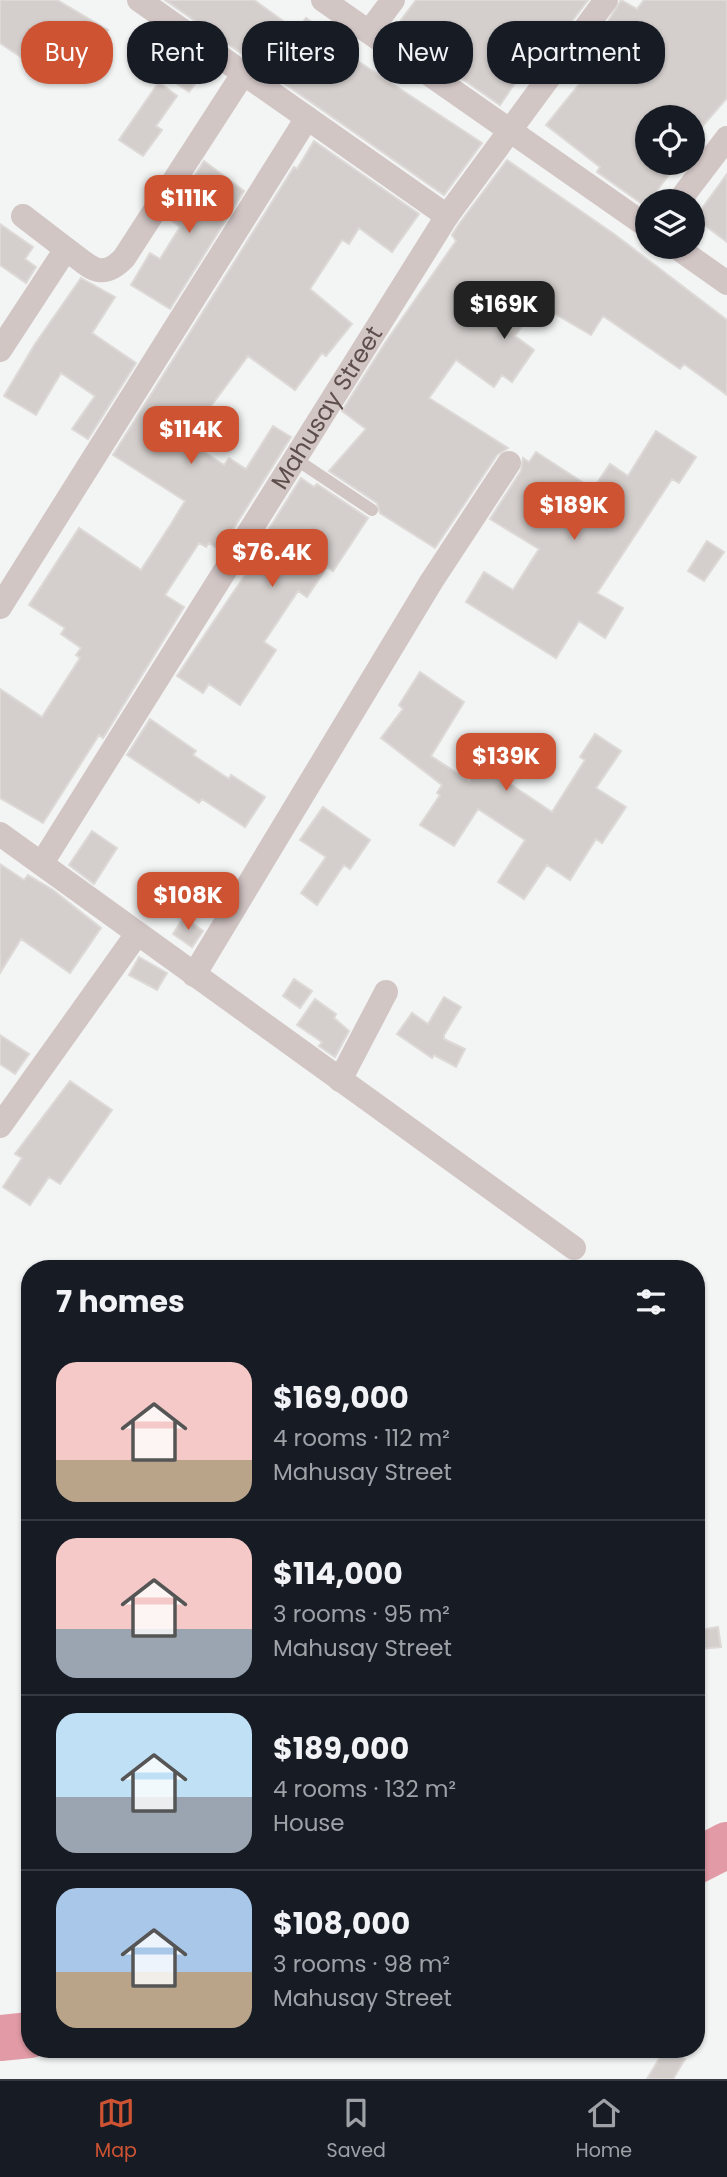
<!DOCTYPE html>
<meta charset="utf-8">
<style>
:root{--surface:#171b24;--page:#242831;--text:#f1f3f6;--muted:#9ea1a6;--line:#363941;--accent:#ce5333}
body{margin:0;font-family:Poppins,sans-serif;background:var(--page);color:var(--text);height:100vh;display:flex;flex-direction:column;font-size:26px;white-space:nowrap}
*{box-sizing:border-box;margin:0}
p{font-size:23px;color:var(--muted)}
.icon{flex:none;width:38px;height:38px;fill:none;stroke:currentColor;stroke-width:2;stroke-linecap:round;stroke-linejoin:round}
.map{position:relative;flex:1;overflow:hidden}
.side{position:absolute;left:21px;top:1260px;width:684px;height:798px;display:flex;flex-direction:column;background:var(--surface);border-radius:28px;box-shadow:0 2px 5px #0004}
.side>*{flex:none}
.top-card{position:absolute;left:21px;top:21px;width:686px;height:63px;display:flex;gap:14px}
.controls{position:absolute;left:635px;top:105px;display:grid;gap:14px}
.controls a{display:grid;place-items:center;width:70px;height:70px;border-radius:50%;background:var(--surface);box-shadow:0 2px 5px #0004;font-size:35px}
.price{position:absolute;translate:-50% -60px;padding:0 16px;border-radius:14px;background:var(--accent);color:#fff;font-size:23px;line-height:46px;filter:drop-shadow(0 2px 4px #0008)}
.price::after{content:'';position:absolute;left:50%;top:42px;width:21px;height:16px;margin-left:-10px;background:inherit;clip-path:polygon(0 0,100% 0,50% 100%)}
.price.selected{background:#222;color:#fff}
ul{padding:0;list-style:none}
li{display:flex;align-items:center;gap:21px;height:175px;padding:0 35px}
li+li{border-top:2px solid var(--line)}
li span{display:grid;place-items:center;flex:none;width:196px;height:140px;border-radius:21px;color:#555}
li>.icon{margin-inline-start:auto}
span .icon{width:84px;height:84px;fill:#fffc;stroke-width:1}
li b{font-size:30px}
h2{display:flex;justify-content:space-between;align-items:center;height:84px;padding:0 35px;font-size:30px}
.pill{padding:0 24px;border-radius:28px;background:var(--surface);box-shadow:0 2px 5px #0004;font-size:24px;line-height:63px}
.pill.selected{background:var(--accent);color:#fff}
.tab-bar{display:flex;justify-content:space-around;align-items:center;height:98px;border-top:2px solid var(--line);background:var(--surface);font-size:19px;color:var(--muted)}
.tab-bar a{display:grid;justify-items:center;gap:4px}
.tab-bar .selected{color:var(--accent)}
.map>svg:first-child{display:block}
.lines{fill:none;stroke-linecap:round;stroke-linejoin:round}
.river{stroke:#e29ba6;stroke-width:46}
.building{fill:#d4cfcd;stroke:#ddd9d7;stroke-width:2}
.lane{stroke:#d2c6c5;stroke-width:12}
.street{stroke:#d2c6c5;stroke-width:24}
.labels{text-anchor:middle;stroke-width:5;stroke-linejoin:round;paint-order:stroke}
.street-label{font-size:24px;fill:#5e4e4c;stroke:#fff}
</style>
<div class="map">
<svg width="727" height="2079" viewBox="0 0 727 2079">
<rect width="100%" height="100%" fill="#f3f4f4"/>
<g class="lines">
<!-- river -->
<path class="river" d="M696,1861l31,-16
M0,2038l30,-3"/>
</g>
<!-- building -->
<path class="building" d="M0,0h57l51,30 -17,30 -46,-26 -18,27 -27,-18z
M165,0h89l43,31 9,-13 44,32 -3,4 135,89 -38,52z
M416,0h172l-42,56 -9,-5 -37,54 -52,-36 2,-4 -41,-31 4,-4 -12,-10z
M621,0l16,9 7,-9h83v98l-34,39v-20h-45v46h30l-33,43 -48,-34 3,-5 -54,-42 65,-80 -4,-3 5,-7 -8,-7z
M192,55l16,12 -19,25 -16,-11z
M159,82l18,14 -21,30 6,4 -19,26 -24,-16z
M314,141l105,73 -27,38 -33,-24 -10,16 -7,-4 -32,49 42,35 -26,32 -4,-3 -27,37 -47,-34 -62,84 38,25 5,-7 17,11 27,-43 18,11 -71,113 -11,-7 -3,4 -7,-4 -34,52 19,12 -81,131 -4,-3 -56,88 -43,-25v-109l42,28 38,-59 -4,-3 5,-7 -20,-14 4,-6 -36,-23 50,-77 62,42 30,-46 14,-23 -72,-46 181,-288 3,2z
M507,160l107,74 113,86v75l-43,-31 -4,5 -77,-53 -12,19 -53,-31 -23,32 19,14 -22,32 -10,-7 -8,12 -38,-27 -27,38 79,50 -11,7 -62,93 -55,-35 -3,-10 -48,-32 37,-42 -24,-18 43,-68 71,-102 -4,-6 7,-11z
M204,161l40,30 -74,118 -39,-24 19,-32 10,6 20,-32 -12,-9z
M727,174v68l-32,-24z
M0,224l33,23 -8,12 11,8 -10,16 -26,-18z
M81,278l34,19 -23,36 44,30 -48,76 -16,-10 23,-33 -34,-23 -25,42 -32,-19 31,-52z
M656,431l40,26 -17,26 -7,-4 -75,114 26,15 -18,30 -26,-17 -23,37 -90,-56 18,-30 29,18 26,-41 -49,-30 31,-48 2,-13 6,4 7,-10 57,37 17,-25 18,12z
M301,478l13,9 3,-3 51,34 -35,53 -6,-4 -20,30 -9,-6 -34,51 12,8 -36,55 -31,-21 -6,9 -26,-17 72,-107 -4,-2z
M707,541l17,11 -20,29 -16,-10z
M420,672l44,30 -33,54 38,25 20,-32 27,18 -9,15 45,30 33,-52 -5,-3 15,-23 26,17 -25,37 30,19 -24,36 -6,-4 -26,41 -23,-15 -23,34 -26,-17 27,-42 -47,-31 -24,37 -34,-21 20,-30 -3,-2 5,-8 -61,-47 22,-29 -4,-4z
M150,719l46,32 -3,4 36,24 2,-4 34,22 -20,30 -43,-28 -3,4 -72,-48z
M323,807l47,33 -20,29 -6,-4 -27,40 -16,-12 25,-36 -26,-17z
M92,831l25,17 -23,36 -25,-19z
M0,864l24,16 4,-5 25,15 48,38 -31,45 -49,-34 -21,34z
M184,917l19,14 -11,16 -19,-13z
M139,957l28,16 -10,17 -28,-15z
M294,979l18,12 -12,17 -17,-12z
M444,997l17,10 -17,28v4l21,10 -9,18 -22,-12 -2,3 -35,-24 15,-21 16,11z
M315,999l21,15 -2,4 15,13 -14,26 -16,-11 3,-4 -25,-17z
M0,1035l29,19 -14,20 -15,-10z
M70,1081l42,29 -52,74 -11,-7 -19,28 -27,-18 19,-29 -7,-4z
M718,1627l3,20 -20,2 -2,-19z
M665,2049l20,10 -12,20h-26z"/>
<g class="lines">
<!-- lane -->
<path class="lane" d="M294,458l78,52"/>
<!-- street -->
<g class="street">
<path d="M139,0l308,216"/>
<path d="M323,0l325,227"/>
<path d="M369,32l24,-32"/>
<path d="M679,201l48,-63"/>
<path d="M23,216l43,33"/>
<path d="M676,247l51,36"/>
<path d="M0,350l66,-101c23,16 34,34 58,9l119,-184"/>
<path d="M0,607l307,-489"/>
<path d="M0,834l574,414"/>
<path id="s1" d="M42,863l405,-647 159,-216"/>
<path d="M194,975l237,-393 78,-119"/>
<path d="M340,1080l46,-88"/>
<path d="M0,1126l137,-192"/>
</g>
</g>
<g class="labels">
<!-- street labels -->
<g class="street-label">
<text dy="8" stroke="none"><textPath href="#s1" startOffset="537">Mahusay Street</textPath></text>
</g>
</g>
</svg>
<div class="controls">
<a><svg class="icon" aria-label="locate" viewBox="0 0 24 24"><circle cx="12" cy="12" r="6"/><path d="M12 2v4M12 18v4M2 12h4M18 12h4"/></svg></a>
<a><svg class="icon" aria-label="layers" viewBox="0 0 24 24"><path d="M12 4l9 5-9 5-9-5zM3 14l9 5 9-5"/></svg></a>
</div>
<b class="price" style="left:189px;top:235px">$111K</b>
<b class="price selected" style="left:504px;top:341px">$169K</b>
<b class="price" style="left:191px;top:466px">$114K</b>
<b class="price" style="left:574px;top:542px">$189K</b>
<b class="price" style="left:272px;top:589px">$76.4K</b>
<b class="price" style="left:506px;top:793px">$139K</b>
<b class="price" style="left:188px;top:932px">$108K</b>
<div class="top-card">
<a class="pill selected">Buy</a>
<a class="pill">Rent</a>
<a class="pill">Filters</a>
<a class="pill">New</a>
<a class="pill">Apartment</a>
</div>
<section class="side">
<h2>7 homes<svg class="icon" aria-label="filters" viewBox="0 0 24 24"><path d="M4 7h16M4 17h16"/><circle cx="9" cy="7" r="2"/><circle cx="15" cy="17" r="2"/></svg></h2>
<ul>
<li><span style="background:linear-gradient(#f6c9c9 70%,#b9a48a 0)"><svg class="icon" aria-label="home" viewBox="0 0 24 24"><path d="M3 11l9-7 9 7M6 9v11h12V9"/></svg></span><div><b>$169,000</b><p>4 rooms · 112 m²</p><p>Mahusay Street</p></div></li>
<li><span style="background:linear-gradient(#f6c9c9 65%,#9aa5b1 0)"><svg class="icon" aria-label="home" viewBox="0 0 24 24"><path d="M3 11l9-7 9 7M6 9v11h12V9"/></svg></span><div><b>$114,000</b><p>3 rooms · 95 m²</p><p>Mahusay Street</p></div></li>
<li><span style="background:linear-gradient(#bfe0f5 60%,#9aa5b1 0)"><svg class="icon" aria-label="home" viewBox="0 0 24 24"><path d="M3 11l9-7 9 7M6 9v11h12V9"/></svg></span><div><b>$189,000</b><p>4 rooms · 132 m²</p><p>House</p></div></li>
<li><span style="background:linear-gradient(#a9c7e8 60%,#b9a48a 0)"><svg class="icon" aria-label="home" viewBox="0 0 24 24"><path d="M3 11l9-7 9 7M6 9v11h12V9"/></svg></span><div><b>$108,000</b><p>3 rooms · 98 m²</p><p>Mahusay Street</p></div></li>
</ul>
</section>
</div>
<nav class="tab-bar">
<a class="selected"><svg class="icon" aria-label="map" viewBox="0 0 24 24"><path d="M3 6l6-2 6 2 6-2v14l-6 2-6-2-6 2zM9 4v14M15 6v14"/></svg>Map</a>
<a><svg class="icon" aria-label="saved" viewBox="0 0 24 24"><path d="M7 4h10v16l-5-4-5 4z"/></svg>Saved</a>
<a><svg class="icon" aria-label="home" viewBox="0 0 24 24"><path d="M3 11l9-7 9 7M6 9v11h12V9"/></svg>Home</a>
</nav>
